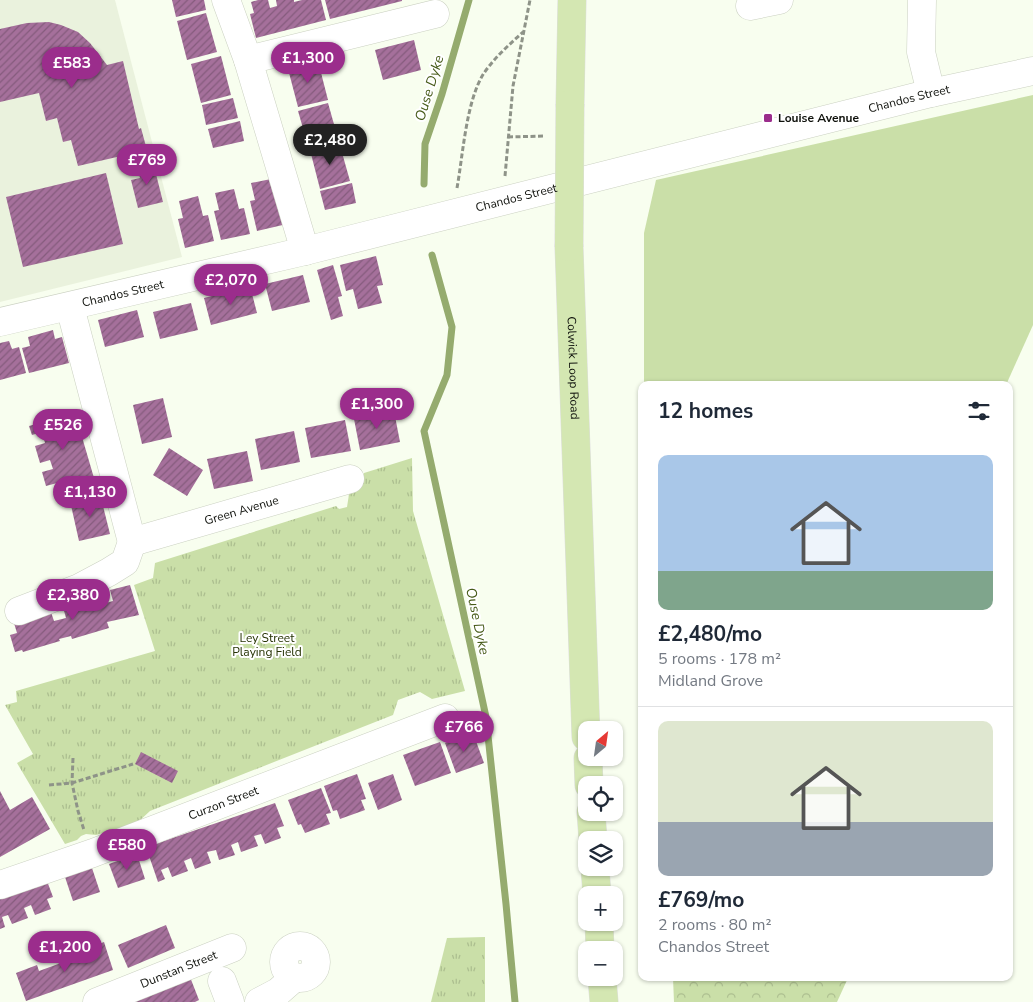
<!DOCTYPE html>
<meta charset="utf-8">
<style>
:root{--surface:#fff;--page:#f2f2f3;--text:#1f2937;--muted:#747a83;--line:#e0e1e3;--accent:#9b2d8c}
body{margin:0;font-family:"Nunito Sans",sans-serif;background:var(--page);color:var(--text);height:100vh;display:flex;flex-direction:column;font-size:19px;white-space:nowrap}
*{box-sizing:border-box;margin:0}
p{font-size:16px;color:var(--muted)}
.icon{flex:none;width:28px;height:28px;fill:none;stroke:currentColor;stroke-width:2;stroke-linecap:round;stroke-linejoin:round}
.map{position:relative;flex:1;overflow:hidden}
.sheet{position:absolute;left:638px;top:381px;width:375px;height:600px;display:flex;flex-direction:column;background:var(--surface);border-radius:10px;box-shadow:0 1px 4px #0004}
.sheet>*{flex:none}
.needle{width:32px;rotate:29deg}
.controls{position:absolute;left:578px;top:721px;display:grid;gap:10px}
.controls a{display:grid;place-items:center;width:45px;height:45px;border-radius:10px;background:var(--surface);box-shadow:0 1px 4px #0004;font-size:25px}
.price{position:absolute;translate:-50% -42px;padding:0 11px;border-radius:18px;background:var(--accent);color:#fff;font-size:16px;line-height:32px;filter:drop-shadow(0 1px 2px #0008)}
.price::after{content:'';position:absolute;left:50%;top:30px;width:15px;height:11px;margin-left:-8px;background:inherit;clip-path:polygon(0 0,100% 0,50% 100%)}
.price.current{background:#222;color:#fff}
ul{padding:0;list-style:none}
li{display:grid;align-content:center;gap:10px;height:265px;padding:0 20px}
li+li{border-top:1px solid var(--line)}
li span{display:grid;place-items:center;height:155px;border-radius:10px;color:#555}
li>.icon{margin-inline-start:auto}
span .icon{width:90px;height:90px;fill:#fffc;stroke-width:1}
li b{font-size:21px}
h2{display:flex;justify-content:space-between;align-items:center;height:60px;padding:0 20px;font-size:21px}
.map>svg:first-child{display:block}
.built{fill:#eaf2dd}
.green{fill:#cadfa8}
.forest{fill:url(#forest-crowns)}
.park{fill:url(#park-tufts)}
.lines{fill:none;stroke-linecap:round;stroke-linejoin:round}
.stream{stroke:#95ab6e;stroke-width:7}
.building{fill:url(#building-hatch)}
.minor-casing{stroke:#cbd1c2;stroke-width:29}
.major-casing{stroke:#dddedd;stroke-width:29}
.path{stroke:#8e9388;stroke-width:3;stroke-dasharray:5 2.5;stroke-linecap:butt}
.minor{stroke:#fff;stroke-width:28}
.major{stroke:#d4e7b2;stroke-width:28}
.major-bridge-casing{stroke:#dddedd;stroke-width:29;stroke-linecap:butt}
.major-bridge{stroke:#d4e7b2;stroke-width:28}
.poi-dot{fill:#9b2d8c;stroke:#fff;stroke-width:2}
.labels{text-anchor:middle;stroke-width:4;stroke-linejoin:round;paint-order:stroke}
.street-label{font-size:12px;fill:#0f110c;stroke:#fff}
.poi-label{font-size:12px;font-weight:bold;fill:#0f110c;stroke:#fff;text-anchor:start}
.park-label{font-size:12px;fill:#263304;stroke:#fff}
.water-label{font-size:14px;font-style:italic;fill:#475b19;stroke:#fff}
</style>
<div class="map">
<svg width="1033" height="1002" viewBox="0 0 1033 1002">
<defs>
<pattern id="forest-crowns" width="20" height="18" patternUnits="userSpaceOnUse" patternTransform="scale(1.25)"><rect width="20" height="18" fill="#cadfa8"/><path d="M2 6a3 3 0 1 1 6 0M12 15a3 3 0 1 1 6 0" fill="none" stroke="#acbe8f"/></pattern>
<pattern id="park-tufts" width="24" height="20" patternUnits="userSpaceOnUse" patternTransform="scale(1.25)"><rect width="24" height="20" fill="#cadfa8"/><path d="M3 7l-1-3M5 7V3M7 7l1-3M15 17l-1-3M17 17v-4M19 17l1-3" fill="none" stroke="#acbe8f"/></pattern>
<pattern id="building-hatch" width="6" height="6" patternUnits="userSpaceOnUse" patternTransform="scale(1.25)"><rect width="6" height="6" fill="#a5709b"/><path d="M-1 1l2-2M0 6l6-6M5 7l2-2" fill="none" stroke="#855b7d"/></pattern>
</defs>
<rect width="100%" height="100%" fill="#f8feef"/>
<!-- built -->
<path class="built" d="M0,0h115l67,257 -182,45z"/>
<!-- green -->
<path class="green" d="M1033,95v230l-27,60h-362v-152l12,-53z"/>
<!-- forest -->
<path class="forest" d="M673,978h175l-11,24h-163z"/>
<!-- park -->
<path class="park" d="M412,458l1,53 52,180 -33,8 -12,-7 -22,8 -5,15 -243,96 -13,12 -41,12 -10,-1 -5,2 -4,4 -12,4 -48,-81 16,-9 -28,-49 12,-3 -1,-11 139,-40 -21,-66 19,-7 2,-15 181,-57 3,3 8,-2 3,-19 10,-7 4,-8z
M485,937v65h-54l16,-64z"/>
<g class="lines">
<!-- stream -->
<path class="stream" d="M424,184l1,-40 17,-50 27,-94
M432,255l20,72 -5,48 -23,56 62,286 20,187 9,98"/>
</g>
<!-- building -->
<path class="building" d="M172,0h32l2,10 -30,7z
M258,0h10l2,8 7,-2 -1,-6h18v2l8,-2h19l5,20 -70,18 -6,-24 4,-1 -3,-11z
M325,0h77v1l-72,18z
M206,13l11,39 -30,8 -10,-39z
M49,22l12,3 17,7 12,11 17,22 16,-4 16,68 2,-1 6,22 -69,16 -7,-26 -8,2 -6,-24 -11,3 -7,-28 -39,9v-73l27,-6z
M414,40l7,30 -38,10 -8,-30z
M221,56l10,39 -30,8 -10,-39z
M318,61l10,39 -30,7 -10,-38z
M233,98l5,20 -32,7 -4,-20z
M328,103l11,39 -30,7 -11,-38z
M240,121l4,20 -31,7 -5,-19z
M339,142l11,39 -30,8 -10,-39z
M153,162l10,40 -25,6 -7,-28 9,-2 -3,-12z
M106,173l17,71 -100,23 -17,-70z
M271,179l4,20 6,-1 6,26 -30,7 -7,-30 5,-1 -4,-17z
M352,183l4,20 -31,7 -5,-19z
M234,189l5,20 5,-1 6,26 -29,6 -7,-29 5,-1 -4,-17z
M198,196l5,20 5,-1 6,26 -29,7 -7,-29 5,-1 -4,-17z
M376,256l7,29 -6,1 5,17 -24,6 -5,-20 -7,2 -6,-26z
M333,265l9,31 -4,1 5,19 -12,4 -14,-50z
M303,275l7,27 -38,9 -7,-27z
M250,286l7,27 -46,12 -7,-27z
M191,303l7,27 -38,9 -7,-27z
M137,310l7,27 -39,10 -7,-27z
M53,330l2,9 7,-2 7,26 -40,10 -7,-25 8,-2 -2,-9z
M9,341l3,8 7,-2 7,26 -26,7v-37z
M163,398l9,39 -30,7 -9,-39z
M394,411l6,31 -40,8 -6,-31z
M75,413l19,65 -35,10 -2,-5 -11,3 -4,-14 11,-3 -3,-9 -10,3 -5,-17 10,-3 -3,-11 -10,3 -3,-9z
M345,420l6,31 -40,7 -6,-30z
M294,431l6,31 -39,8 -6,-31z
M169,448l34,22 -16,26 -34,-21z
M247,451l6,30 -39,8 -7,-30z
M100,494l10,40 -31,7 -9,-40z
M130,585l9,30 -32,7 2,6 -37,11 -1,-3 -12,3 1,2 -37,11 -1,-2 -7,2 -5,-17 7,-2 -4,-13 37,-11 4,12 12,-3 -3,-11 37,-11 2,8 11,-3 -3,-11z
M473,733l11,30 -28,10 -11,-30z
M440,742l11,31 -36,13 -12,-31z
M141,752l37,19 -6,12 -37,-19z
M357,774l9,25 -5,1 4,10 -25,9 -3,-9 -4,1 -9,-25z
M393,774l9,26 -24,10 -10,-27z
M321,788l10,25 -5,1 4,10 -25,9 -4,-9 -3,1 -10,-25z
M0,791l10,19 22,-13 18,32 -50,28z
M275,803l9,23 -7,2 4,10 -16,6 -4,-10 -7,2 4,10 -17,6 -3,-10 -7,3 4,10 -16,5 -3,-10 -9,2 4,11 -16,6 -4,-11 -7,3 4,10 -16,6 -4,-10 -2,1 -5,2 4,9 -7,3 -12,-35z
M137,854l8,25 -27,9 -9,-24z
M92,868l8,24 -27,9 -8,-24z
M44,873l9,24 -6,2 4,10 -16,6 -4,-10 -7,3 4,10 -16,6 -4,-9 -6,2 3,10 -5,2v-39z
M166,925l9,23 -47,20 -10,-23z
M104,942l9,28 -87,31 -10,-28 21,-8 2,6 44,-16 -1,-5z
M190,977l9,23 -4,2h-67z"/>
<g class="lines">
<defs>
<g id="minor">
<path d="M226,0l22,60 57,191"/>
<path d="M922,0l-1,52 10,41"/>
<path d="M750,6l29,-6"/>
<path d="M248,60l187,-46"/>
<path d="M70,307l62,235"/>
<path id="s1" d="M0,322l305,-71 626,-158 102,-22"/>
<path id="s2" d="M132,542l218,-63"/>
<path d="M19,611l60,-23 30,-16 16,-10 7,-20"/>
<path id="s3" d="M0,885l93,-32 352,-135"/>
<circle cx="300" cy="962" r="16"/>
<path d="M222,981l8,21"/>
<path id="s4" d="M97,1002l135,-54"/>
<path d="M259,1002l19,-10 16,-14"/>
</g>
<g id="major">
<path d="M570,104l2,-104"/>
<path id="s5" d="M569,247l17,490"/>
<path d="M588,758l1,27"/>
<path d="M591,812l2,28"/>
<path d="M595,868l2,27"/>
<path d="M599,922l1,28"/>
<path d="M602,978l2,24"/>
</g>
</defs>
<!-- minor casing -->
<use href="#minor" class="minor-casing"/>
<!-- major casing -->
<use href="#major" class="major-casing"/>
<!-- path -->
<path class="path" d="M508,137l37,-1
M505,176l8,-90 17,-86
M457,188c6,-33 9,-87 27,-115 11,-16 25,-28 39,-41
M73,758l-1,25 6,28 6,19
M49,785l23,-2 61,-19"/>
<!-- minor -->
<use href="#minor" class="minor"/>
<!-- major -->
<use href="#major" class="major"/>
<defs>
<path id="major-bridge" d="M569,247l1,-143"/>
</defs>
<!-- major-bridge casing -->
<use href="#major-bridge" class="major-bridge-casing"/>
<!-- major-bridge -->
<use href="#major-bridge" class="major-bridge"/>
</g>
<!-- markers -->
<rect class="poi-dot" x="763" y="113" width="10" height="10" rx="2.5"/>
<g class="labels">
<!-- street labels -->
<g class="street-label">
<text dy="4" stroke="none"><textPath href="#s1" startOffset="936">Chandos Street</textPath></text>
<text dy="4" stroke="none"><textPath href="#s1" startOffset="531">Chandos Street</textPath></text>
<text dy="4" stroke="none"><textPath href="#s1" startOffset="126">Chandos Street</textPath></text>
<text dy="4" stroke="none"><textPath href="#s5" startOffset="121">Colwick Loop Road</textPath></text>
<text dy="4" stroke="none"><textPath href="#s2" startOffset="114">Green Avenue</textPath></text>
<text dy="4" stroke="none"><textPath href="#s3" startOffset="238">Curzon Street</textPath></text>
<text dy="4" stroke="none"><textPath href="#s4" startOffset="88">Dunstan Street</textPath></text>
</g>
<!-- poi labels -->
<g class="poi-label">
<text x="778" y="122">Louise Avenue</text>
</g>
<!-- park labels -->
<g class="park-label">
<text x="267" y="642">Ley Street<tspan x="267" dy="14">Playing Field</tspan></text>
</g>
<!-- water labels -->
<g class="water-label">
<text transform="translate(429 88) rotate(-73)" y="5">Ouse Dyke</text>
<text transform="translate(478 621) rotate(78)" y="5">Ouse Dyke</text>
</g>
</g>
</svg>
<div class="controls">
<a><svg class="needle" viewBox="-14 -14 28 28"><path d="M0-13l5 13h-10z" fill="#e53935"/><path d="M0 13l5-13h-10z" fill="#747a83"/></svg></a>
<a><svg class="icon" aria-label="locate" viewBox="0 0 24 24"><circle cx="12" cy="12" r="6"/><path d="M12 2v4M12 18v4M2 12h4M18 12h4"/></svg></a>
<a><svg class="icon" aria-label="layers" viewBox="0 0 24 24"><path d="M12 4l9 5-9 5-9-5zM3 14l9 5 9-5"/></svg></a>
<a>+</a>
<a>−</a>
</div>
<b class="price" style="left:308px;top:84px">£1,300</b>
<b class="price" style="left:72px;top:89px">£583</b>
<b class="price current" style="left:330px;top:166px">£2,480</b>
<b class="price" style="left:147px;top:186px">£769</b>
<b class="price" style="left:231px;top:306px">£2,070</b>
<b class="price" style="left:377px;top:430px">£1,300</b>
<b class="price" style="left:63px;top:451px">£526</b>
<b class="price" style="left:90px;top:518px">£1,130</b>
<b class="price" style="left:73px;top:621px">£2,380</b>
<b class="price" style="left:464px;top:753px">£766</b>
<b class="price" style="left:127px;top:871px">£580</b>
<b class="price" style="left:65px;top:973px">£1,200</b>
<section class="sheet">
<h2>12 homes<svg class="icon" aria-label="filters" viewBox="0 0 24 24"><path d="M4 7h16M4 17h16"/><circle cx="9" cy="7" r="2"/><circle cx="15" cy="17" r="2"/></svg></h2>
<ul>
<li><span style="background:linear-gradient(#a9c7e8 75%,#7fa58c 0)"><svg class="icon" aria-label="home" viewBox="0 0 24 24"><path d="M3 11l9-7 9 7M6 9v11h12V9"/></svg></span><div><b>£2,480/mo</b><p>5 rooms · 178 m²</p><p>Midland Grove</p></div></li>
<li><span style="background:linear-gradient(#dfe7d0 65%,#9aa5b1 0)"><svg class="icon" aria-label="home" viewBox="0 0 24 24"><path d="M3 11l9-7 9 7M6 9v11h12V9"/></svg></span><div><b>£769/mo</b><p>2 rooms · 80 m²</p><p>Chandos Street</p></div></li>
</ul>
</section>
</div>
